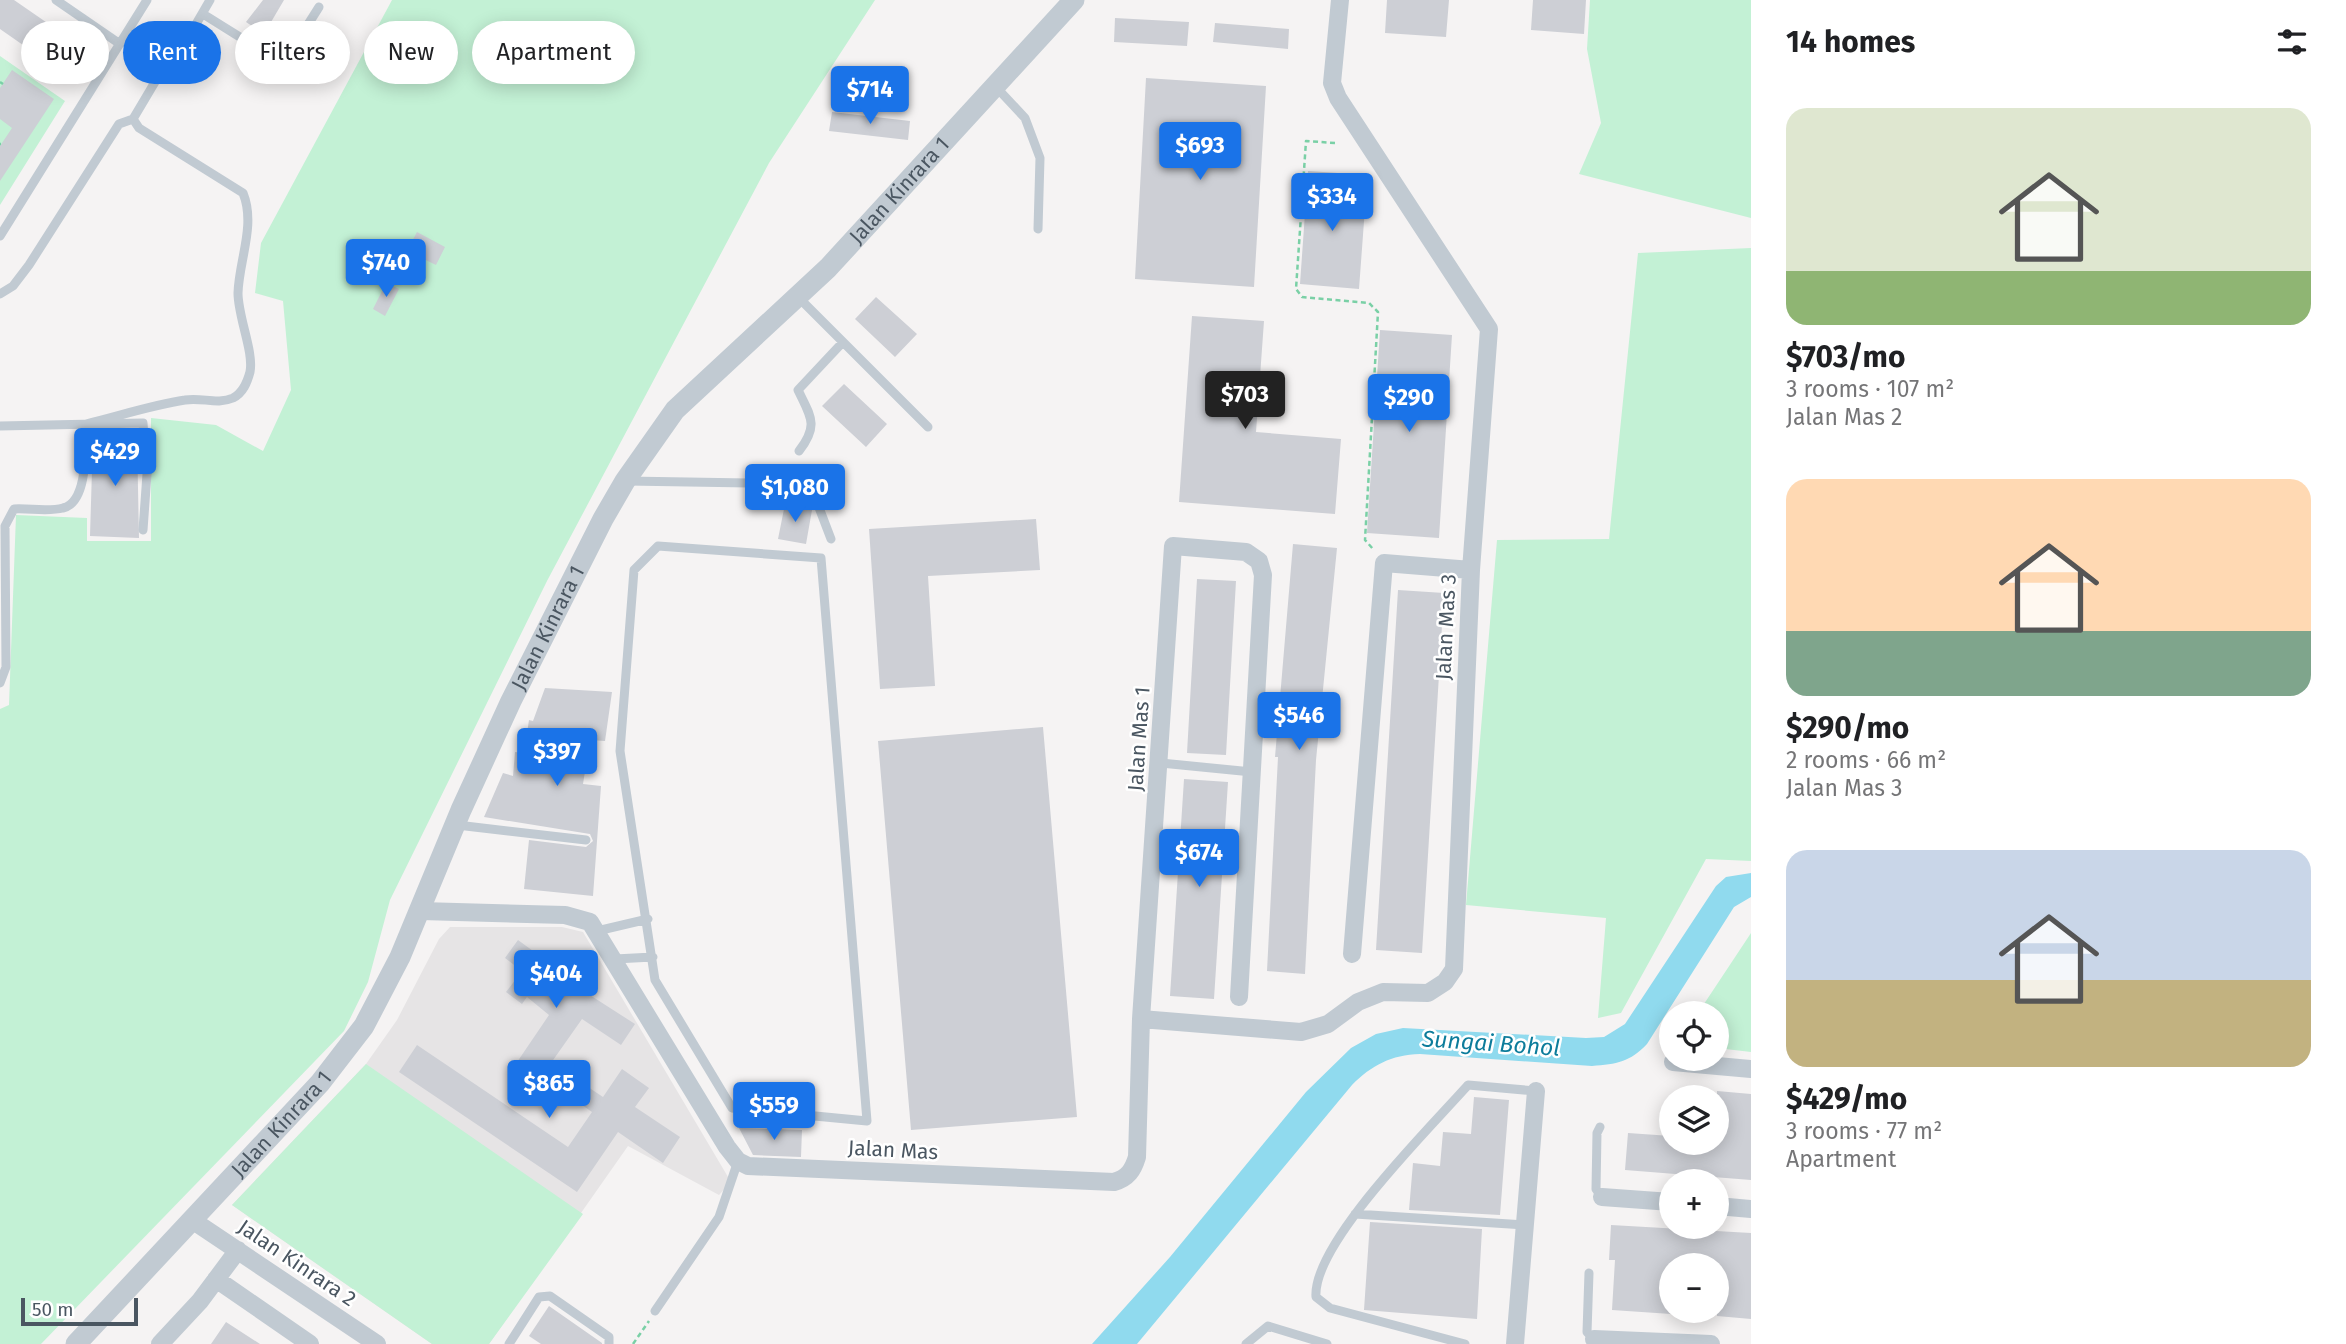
<!DOCTYPE html>
<meta charset="utf-8">
<style>
:root{--surface:#fff;--page:#f6f6f6;--text:#202124;--muted:#757577;--accent:#1a73e8}
body{margin:0;font-family:"Fira Sans",sans-serif;background:var(--page);color:var(--text);height:100vh;display:flex;flex-direction:column;font-size:26px;white-space:nowrap}
*{box-sizing:border-box;margin:0}
p{font-size:23px;color:var(--muted)}
.icon{flex:none;width:38px;height:38px;fill:none;stroke:currentColor;stroke-width:2;stroke-linecap:round;stroke-linejoin:round}
.map{position:relative;flex:1;overflow:hidden}
.panel{display:flex;flex-direction:column;background:var(--surface);width:595px}
.panel>*{flex:none}
.banner{position:absolute;left:21px;top:21px;width:665px;height:63px;display:flex;gap:14px}
.buttons{position:absolute;left:1659px;top:1001px;display:grid;gap:14px}
.buttons a{display:grid;place-items:center;width:70px;height:70px;border-radius:50%;background:var(--surface);box-shadow:0 4px 18px #0003;font-size:35px}
.scale{position:absolute;left:21px;bottom:18px;width:117px;box-sizing:border-box;padding-left:7px;border:4px solid #4a5661;border-top:0;font-size:19px;line-height:24px;white-space:nowrap;color:#4a5661;-webkit-text-stroke:5px #fff;paint-order:stroke}
.price{position:absolute;translate:-50% -60px;padding:0 16px;border-radius:7px;background:var(--accent);color:#fff;font-size:23px;line-height:46px;filter:drop-shadow(0 2px 4px #0008)}
.price::after{content:'';position:absolute;left:50%;top:42px;width:21px;height:16px;margin-left:-10px;background:inherit;clip-path:polygon(0 0,100% 0,50% 100%)}
.price.on{background:#222;color:#fff}
ul{padding:0;list-style:none}
li{display:grid;align-content:center;gap:14px;height:371px;padding:0 35px}
li span{display:grid;place-items:center;height:217px;border-radius:21px;color:#555}
li>.icon{margin-inline-start:auto}
span .icon{width:126px;height:126px;fill:#fffc;stroke-width:1}
li b{font-size:30px}
h2{display:flex;justify-content:space-between;align-items:center;height:84px;padding:0 35px;font-size:30px}
.chip{padding:0 24px;border-radius:32px;background:var(--surface);box-shadow:0 4px 18px #0003;font-size:24px;line-height:63px}
.chip.on{background:var(--accent);color:#fff}
main{display:flex;flex:1;min-height:0}
.map>svg:first-child{display:block}
.education{fill:#e6e4e5}
.green{fill:#c3f1d5}
.water{fill:#90daee}
.building{fill:#cdcfd5}
.lines{fill:none;stroke-linecap:round;stroke-linejoin:round}
.path{stroke:#7ad0a6;stroke-width:2.5;stroke-dasharray:5 3.5;stroke-linecap:butt}
.service{stroke:#c1cad2;stroke-width:9}
.minor{stroke:#c1cad2;stroke-width:18}
.tertiary{stroke:#c1cad2;stroke-width:21}
.labels{text-anchor:middle;stroke-width:5;stroke-linejoin:round;paint-order:stroke}
.street-label{font-size:21px;fill:#4a5661;stroke:#fff}
.water-label{font-size:23px;font-style:italic;fill:#0c7c9b;stroke:#fff}
</style>
<main>
<div class="map">
<svg width="1751" height="1344" viewBox="0 0 1751 1344">
<rect width="100%" height="100%" fill="#f5f3f3"/>
<!-- education -->
<path class="education" d="M450,927h112l21,5 148,250 -12,13 -91,-49 -139,198h-57l-200,-139 134,-141 31,-44 42,-81z"/>
<!-- green -->
<path class="green" d="M392,0h483l-106,163 -222,418 -157,319 -22,82 -24,49 -303,313h-41v-635l9,-4 7,-190 71,3v23h64v-123l65,7 47,26 28,-61 -8,-89 -28,-8 6,-50z
M1590,0h161v218l-172,-44 22,-51 -14,-74z
M0,56l65,45 -65,104z
M1751,248v613l-45,-2 -85,154 -23,5 8,-100 -140,-13 31,-365 112,-1 29,-286z
M1751,933v119l-34,-4v-35h-19z
M366,1064l217,150 -94,130h-57l-200,-139z"/>
<!-- water -->
<path class="water" d="M1751,873v24l-17,10 -87,137c-17,18 -30,20 -55,22l-172,-12c-29,1 -48,11 -68,31l-215,259h-45l78,-87 136,-165 45,-44 25,-14 27,-6 183,10 18,-1 21,-13 91,-138 10,-9z"/>
<!-- building -->
<path class="building" d="M0,0h14l71,49 -19,26 -66,-46z
M263,0h21l-20,34 -18,-12z
M1387,0h62l-3,37 -61,-4z
M1533,0h53l-2,34 -53,-4z
M1115,18l74,4 -2,24 -73,-4z
M1215,23l74,6 -1,20 -75,-7z
M12,70l42,29 -54,82v-35l12,-18 -12,-9v-31z
M1146,78l120,8 -12,201 -119,-8z
M832,112l78,9 -2,19 -79,-9z
M1308,171l30,2 -1,8 21,2 -1,24 8,1 -6,81 -59,-5z
M417,232l28,15 -9,18 -29,-14z
M386,283l13,6 -14,27 -12,-7z
M876,297l41,37 -22,23 -40,-38z
M1192,316l72,5 -8,111 85,7 -6,75 -156,-12z
M1380,330l72,5 -13,203 -72,-5z
M844,384l43,40 -21,23 -44,-41z
M93,437l44,1 2,100 -49,-2z
M785,504l27,6 -6,34 -28,-5z
M1036,519l4,51 -112,6 7,110 -55,3 -11,-160z
M1293,544l44,4 -21,212 -11,214 -38,-3 11,-214h-3z
M1197,579l39,2 -10,174 -39,-2z
M1398,590l46,3 -22,360 -46,-3z
M545,688l67,4 -7,49 -15,-1 -7,44 18,2 -8,110 -69,-7 5,-49 57,7 7,-6 -3,-7 -106,-17 19,-44 10,3 2,-24 9,1 5,-33 4,1z
M1043,727l34,390 -166,13 -33,-389z
M1184,779l44,3 -14,217 -44,-3z
M518,940l37,27 12,-16 16,12 -15,18 67,43 -14,21 -39,-26 -50,71 -23,-16 40,-59 -22,-18 -5,7 -16,-12 16,-21 -17,-13z
M417,1045l151,102 24,-35 -20,-14 10,-15 21,14 19,-28 27,19 -14,19 45,30 -17,26 -45,-31 -41,60 -178,-120z
M1717,1091l34,3v86l-126,-10 3,-37 43,3v7h46z
M1474,1097l35,3 -9,115 -91,-5 4,-47 27,3 3,-34 28,2z
M739,1128l63,2 -1,27 -48,-2z
M1370,1222l112,7 -5,90 -113,-9z
M1611,1225l140,8v86l-34,-3v-51l-46,-2v51l-59,-4 3,-50h-6z
M549,1306l53,37v1h-61l-12,-8z
M226,1322l34,22h-49z"/>
<g class="lines">
<!-- path -->
<path class="path" d="M0,82l3,2
M1335,143l-29,-2 -10,148 6,8 67,6 9,9 -13,228 8,9
M0,144h1
M633,1344l16,-23"/>
<!-- service -->
<path class="service" d="M56,0l64,44
M203,14l80,50 36,-57
M126,35l24,13 24,2 14,-12 22,-38
M996,87l29,31 15,40 -2,71
M0,236l147,-236
M0,294l13,-8 16,-21 90,-141 14,-5 41,-69
M798,297l130,130
M0,426l143,-3 4,51 -4,56
M799,451c20,-26 12,-34 -1,-61l45,-48
M627,481l183,3 21,55
M658,546l163,12 46,563 -135,-13 -77,-128 -35,-229 14,-181z
M0,683l6,-16 -1,-141 9,-17c15,-1 34,3 49,-1 26,-6 22,-63 23,-84 33,-8 66,-19 99,-24 17,-3 32,5 48,-2 10,-5 14,-15 17,-26 4,-20 -12,-55 -12,-79 1,-33 18,-68 5,-100l-104,-65 -6,-9
M1161,763l91,9
M457,825l129,15
M597,931l51,-12
M615,959l38,-2
M1600,1127l-3,6 -1,56 6,8
M1355,1214l170,11
M1589,1273l-2,59 7,7
M655,1311l64,-94 19,-56
M509,1344l30,-47 11,-1 59,41v7
M1246,1344l22,-18 59,18
M1465,1344l-135,-36 -14,-11c-4,-53 115,-170 152,-212l68,6"/>
<!-- minor -->
<path class="minor" d="M421,911l144,4 25,7 137,225 11,14 10,5 366,16c14,-4 19,-12 23,-25l4,-138 32,-473 73,6 13,9 4,14 -24,422
M1352,954l32,-391 87,7
M1141,1019l160,13 27,-8 30,-22 25,-10 45,1 17,-11 9,-13 17,-399 18,-241 -151,-231 -6,-15 8,-83
M1673,1062l78,7
M1602,1197l69,5
M1717,1206l34,3
M192,1220l185,124
M216,1279l94,65
M1594,1339l117,5
M160,1344l40,-43 38,-51
M1515,1344l21,-253"/>
<!-- tertiary -->
<path class="tertiary" id="s1" d="M76,1344l244,-261 44,-57 36,-69 61,-147 50,-109 92,-182 22,-38 50,-71 153,-142 246,-268"/>
</g>
<g class="labels">
<!-- street labels -->
<g class="street-label">
<text dy="7" stroke="none"><textPath href="#s1" startOffset="1435">Jalan Kinrara 1</textPath></text>
<text transform="translate(1446 627) rotate(-87)" y="7">Jalan Mas 3</text>
<text dy="7" stroke="none"><textPath href="#s1" startOffset="868">Jalan Kinrara 1</textPath></text>
<text transform="translate(1139 739) rotate(-86)" y="7">Jalan Mas 1</text>
<text dy="7" stroke="none"><textPath href="#s1" startOffset="301">Jalan Kinrara 1</textPath></text>
<text transform="translate(893 1150) rotate(3)" y="7">Jalan Mas</text>
<text transform="translate(297 1263) rotate(34)" y="7">Jalan Kinrara 2</text>
</g>
<!-- water labels -->
<g class="water-label">
<text transform="translate(1491 1043) rotate(4)" y="8">Sungai Bohol</text>
</g>
</g>
</svg>
<div class="buttons">
<a><svg class="icon" aria-label="locate" viewBox="0 0 24 24"><circle cx="12" cy="12" r="6"/><path d="M12 2v4M12 18v4M2 12h4M18 12h4"/></svg></a>
<a><svg class="icon" aria-label="layers" viewBox="0 0 24 24"><path d="M12 4l9 5-9 5-9-5zM3 14l9 5 9-5"/></svg></a>
<a>+</a>
<a>−</a>
</div>
<div class="scale">50 m</div>
<b class="price" style="left:870px;top:126px">$714</b>
<b class="price" style="left:1200px;top:182px">$693</b>
<b class="price" style="left:1332px;top:233px">$334</b>
<b class="price" style="left:386px;top:299px">$740</b>
<b class="price on" style="left:1245px;top:431px">$703</b>
<b class="price" style="left:1409px;top:434px">$290</b>
<b class="price" style="left:115px;top:488px">$429</b>
<b class="price" style="left:795px;top:524px">$1,080</b>
<b class="price" style="left:1299px;top:752px">$546</b>
<b class="price" style="left:557px;top:788px">$397</b>
<b class="price" style="left:1199px;top:889px">$674</b>
<b class="price" style="left:556px;top:1010px">$404</b>
<b class="price" style="left:549px;top:1120px">$865</b>
<b class="price" style="left:774px;top:1142px">$559</b>
<div class="banner">
<a class="chip">Buy</a>
<a class="chip on">Rent</a>
<a class="chip">Filters</a>
<a class="chip">New</a>
<a class="chip">Apartment</a>
</div>
</div>
<section class="panel">
<h2>14 homes<svg class="icon" aria-label="filters" viewBox="0 0 24 24"><path d="M4 7h16M4 17h16"/><circle cx="9" cy="7" r="2"/><circle cx="15" cy="17" r="2"/></svg></h2>
<ul>
<li><span style="background:linear-gradient(#dfe7d0 75%,#8fb573 0)"><svg class="icon" aria-label="home" viewBox="0 0 24 24"><path d="M3 11l9-7 9 7M6 9v11h12V9"/></svg></span><div><b>$703/mo</b><p>3 rooms · 107 m²</p><p>Jalan Mas 2</p></div></li>
<li><span style="background:linear-gradient(#ffd9b3 70%,#7fa58c 0)"><svg class="icon" aria-label="home" viewBox="0 0 24 24"><path d="M3 11l9-7 9 7M6 9v11h12V9"/></svg></span><div><b>$290/mo</b><p>2 rooms · 66 m²</p><p>Jalan Mas 3</p></div></li>
<li><span style="background:linear-gradient(#c9d6e8 60%,#c2b280 0)"><svg class="icon" aria-label="home" viewBox="0 0 24 24"><path d="M3 11l9-7 9 7M6 9v11h12V9"/></svg></span><div><b>$429/mo</b><p>3 rooms · 77 m²</p><p>Apartment</p></div></li>
</ul>
</section>
</main>
